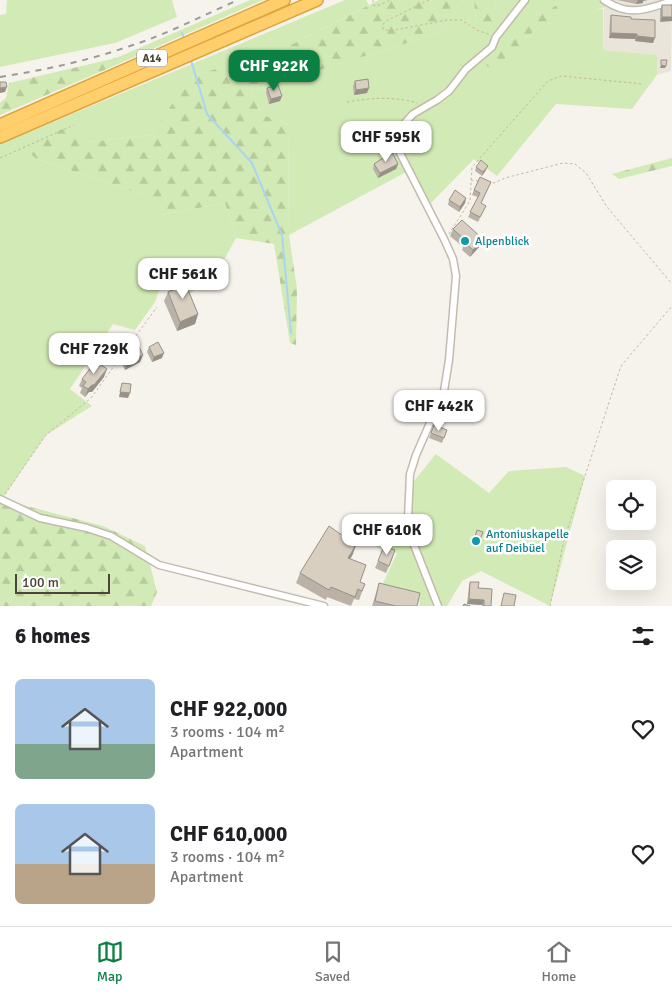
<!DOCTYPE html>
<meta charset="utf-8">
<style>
:root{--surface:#fff;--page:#f2f2f2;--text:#202124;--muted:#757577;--line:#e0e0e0;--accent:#0b8043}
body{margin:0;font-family:Signika,sans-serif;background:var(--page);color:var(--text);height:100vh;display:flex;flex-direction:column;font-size:19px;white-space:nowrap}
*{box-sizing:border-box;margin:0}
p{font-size:16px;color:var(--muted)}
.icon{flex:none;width:28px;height:28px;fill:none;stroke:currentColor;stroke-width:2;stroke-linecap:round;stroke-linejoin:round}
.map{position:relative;height:606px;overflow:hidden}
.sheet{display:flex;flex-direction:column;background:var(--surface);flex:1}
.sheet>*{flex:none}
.fabs{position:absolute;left:606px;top:480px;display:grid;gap:10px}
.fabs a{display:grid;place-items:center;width:50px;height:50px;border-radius:8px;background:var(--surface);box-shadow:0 5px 20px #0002;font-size:25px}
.scale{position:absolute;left:15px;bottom:12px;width:95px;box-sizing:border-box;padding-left:5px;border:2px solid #4b4439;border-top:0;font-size:14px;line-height:18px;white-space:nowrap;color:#4b4439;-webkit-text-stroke:4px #fff;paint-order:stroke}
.price{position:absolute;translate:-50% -42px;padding:0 11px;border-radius:10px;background:#fff;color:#222;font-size:16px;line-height:32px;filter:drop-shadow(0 1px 2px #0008)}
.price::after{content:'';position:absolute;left:50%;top:30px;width:15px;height:11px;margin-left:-8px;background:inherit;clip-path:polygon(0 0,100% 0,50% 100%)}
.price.selected{background:var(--accent);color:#fff}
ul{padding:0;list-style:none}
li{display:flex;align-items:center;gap:15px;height:125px;padding:0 15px}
li span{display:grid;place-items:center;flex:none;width:140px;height:100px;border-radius:8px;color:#555}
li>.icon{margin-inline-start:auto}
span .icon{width:60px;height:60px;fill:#fffc;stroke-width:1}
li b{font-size:21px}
h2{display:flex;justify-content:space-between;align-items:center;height:60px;padding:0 15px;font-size:21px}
.tabs{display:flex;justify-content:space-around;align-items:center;height:70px;border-top:1px solid var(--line);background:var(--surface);font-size:14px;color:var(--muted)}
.tabs a{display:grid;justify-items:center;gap:2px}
.tabs .selected{color:var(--accent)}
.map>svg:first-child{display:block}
.residential{fill:#eae5da}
.grass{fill:#d2eab5;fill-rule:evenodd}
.forest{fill:url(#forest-firs)}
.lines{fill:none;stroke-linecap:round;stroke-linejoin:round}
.stream{stroke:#a9d4f2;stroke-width:2}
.street-casing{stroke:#c2bbae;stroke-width:9}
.highway-casing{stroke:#e0a43c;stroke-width:14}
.path{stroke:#c4b79f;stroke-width:1;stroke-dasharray:2.5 2.5;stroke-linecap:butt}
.street{stroke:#fff;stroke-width:6}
.highway{stroke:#ffcf6e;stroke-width:11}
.rail{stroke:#9a9a9a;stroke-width:2;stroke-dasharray:6 6;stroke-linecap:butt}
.wall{fill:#bab2a6}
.shaded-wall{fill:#979187}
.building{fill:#d8cfc1;stroke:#979187}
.culture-dot{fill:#0f9aa8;stroke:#fff;stroke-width:2}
.labels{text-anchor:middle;stroke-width:5;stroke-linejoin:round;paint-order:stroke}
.shield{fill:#fff;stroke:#817c74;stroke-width:1}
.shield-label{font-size:11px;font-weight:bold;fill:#4b4439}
.culture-label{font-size:12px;fill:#0d838f;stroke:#fff;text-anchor:start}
</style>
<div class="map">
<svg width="672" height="606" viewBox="0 0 672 606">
<defs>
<pattern id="forest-firs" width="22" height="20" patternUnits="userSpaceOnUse" patternTransform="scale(1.25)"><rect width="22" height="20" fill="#d2eab5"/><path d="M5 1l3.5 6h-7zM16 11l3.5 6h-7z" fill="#b6ca9c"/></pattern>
</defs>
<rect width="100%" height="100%" fill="#f6f3ec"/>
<!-- residential -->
<path class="residential" d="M601,0h71l-1,71 -14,4 -1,-20 -53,-5 1,-46z"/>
<!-- grass -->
<path class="grass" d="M7,0h165l5,17 -62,26 -115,24v-52l6,-1z
M250,0h13l-147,65v-7z
M345,0h21l3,5 -92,47 -86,24 -40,59 -62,7 -24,-13 -43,18 15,12 109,37 15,19 64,-12 11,35 -22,40 -25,16 -7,-18 -20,7 -7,19 -20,28 -22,-6 -43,65 22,17 -46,29 -44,64h-2v-355z
M464,0h10l2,23 15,5 5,-28h108l7,5 -15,5 7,-1v41l54,5v20l-25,34 -76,-5 -59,72 -23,-17 -47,48 -19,-36 -119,64 -1,-110 -27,-11 -9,-23 187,-58zM557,6v16l-18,4 -20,19z
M436,454l53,39 20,-22 57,-4 19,9 -35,130 -69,-35 -19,10 -15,25h-28l1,-4 -40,-12 17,-37 -21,-6 32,-29 2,-32z"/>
<!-- forest -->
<path class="forest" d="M379,0h85l-25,33 -187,58 9,23 27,11 1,110 8,54 -1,56 -6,-2 -16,-99 -38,-6 -11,-35 -64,12 -11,-5 -4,-14 -109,-37 -16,-12 44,-19 24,14 62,-7 40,-59 86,-24z
M474,0h22l-5,29 -15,-6z
M557,6v16l-18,4 -45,43 -14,-6 48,-49z
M116,58v7l-116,50v-12l6,-5 3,-15z
M672,158v8l-53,13 -7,-5z
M0,499l103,27 42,20 12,46 -6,14h-151z"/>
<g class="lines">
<!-- stream -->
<path class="stream" d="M182,33l2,5
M191,60l16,54 45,49 30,72 9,98"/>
<defs>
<path id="street" d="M604,0c25,17 41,10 68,1
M0,499l40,19 47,10 24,8 48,29 165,41
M438,606l-24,-61 -6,-27 2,-44 6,-19 28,-64 5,-31 7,-84 -3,-17 -8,-18 -46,-90 1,-17 4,-10 9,-10 24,-14 12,-9 17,-22 26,-22 4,-10 29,-37"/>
<path id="highway" d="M0,125l284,-125
M0,137l317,-137"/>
</defs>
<!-- street casing -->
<use href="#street" class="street-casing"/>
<!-- highway casing -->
<use href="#highway" class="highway-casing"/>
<!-- path -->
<path class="path" d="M373,0v5l3,1 15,-6
M429,0l-41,20 -5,4v5l7,2 57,-11h14l16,10 14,5
M347,102c23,-4 47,-6 70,1
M0,158l74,-33
M471,180l8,1
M488,182l6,1 11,-5 58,-15 12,1 11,9 21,34 65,77
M449,234l21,-33 2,-34 76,-86 13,-5 82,8
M124,352l33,-45
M5,494l41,-59 45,-37 31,-43
M550,606l14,-66 57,-174 51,-60"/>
<!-- street -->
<use href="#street" class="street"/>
<!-- highway -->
<use href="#highway" class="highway"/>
<!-- rail -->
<path class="rail" d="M0,77c44,-7 87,-16 130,-31 37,-12 72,-30 108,-46"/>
</g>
<!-- wall -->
<path class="wall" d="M617,0h30l-4,1v2l-7,1z
M662,5h10l-12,17v-12z
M611,15l20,4 22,24 -18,-2v-2l-26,-1 1,-18z
M355,81l12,12 -13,2 -1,-9z
M267,88l13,13 -11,3 -3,-11z
M374,164h24l-2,5 -18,9 -5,-9z
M476,167l10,3 -4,6 -7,-5z
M491,182l-10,21 3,7 -6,12 -10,-5 10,-20 -6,-2 2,-5z
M466,198l-1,5 -6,9 -11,-7 1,-5z
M453,229l27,17 -10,11 -8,-7 1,-3 -13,-11z
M176,275l9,6 13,33 -3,10 -18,7 -13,-30 4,-9 7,-3 -2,-5z
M149,347l13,11 -10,4 -5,-10z
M122,353l21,2 -3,7 -15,8 -5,-10z
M104,377l-12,15h-3l-4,5 -5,-4 2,-5 -3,-2 3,-7z
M434,425l13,5 -5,13 -13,-5z
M477,530l6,2 -5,15 -6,-2z
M353,554l-3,5 10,23 5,2 -6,16 -5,-1 -3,7 -24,-9 -1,3 -30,-17 4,-10z
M393,557l-7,16 -11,-5 3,-7z
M470,582l8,6 13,18h-9v-1l-15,-1 2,-18z
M379,583l38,23h-45z"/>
<!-- shaded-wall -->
<path class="shaded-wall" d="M638,0h9l-4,1v2l-7,1z
M662,17h10v4l-12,1z
M611,33l26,1 -2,5 -26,-1z
M637,36l18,2 -2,5 -18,-2z
M661,65l5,1 -1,2h-5z
M7,87l-2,5 -5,1v-5z
M369,88l-2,5 -13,2 2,-5z
M282,96l-2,5 -11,3 2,-5z
M398,164l-2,5 -18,9 2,-5z
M488,166l-2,4 -4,6 1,-4z
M466,198l-1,5 -6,9 1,-5z
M483,239l-3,7 -10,11 3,-7z
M198,314l-3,10 -18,7 3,-9z
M164,353l-2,5 -10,4 2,-5z
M143,355l-3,7 -15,8 2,-7z
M107,369l-3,8 -12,15h-3l-4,5 3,-8z
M120,392l10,1 -2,5 -9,-1z
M356,545l-3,9 -8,14 3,-10z
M469,599l15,1 -2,5 -15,-1z"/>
<!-- building -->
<path class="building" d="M662,5h10v12h-10z
M611,15l20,2v2l24,1v18l-18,-2v-2l-26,-1z
M661,60h6l-1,6 -5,-1z
M368,79l1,9 -13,2 -1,-9z
M0,82h6l1,5 -7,1z
M278,85l4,11 -11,3 -4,-11z
M392,152l6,12 -18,9 -6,-9z
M481,160l7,6 -5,6 -7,-5z
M480,177l11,5 -10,21 5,3 -6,11 -10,-5 10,-19 -6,-3z
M455,190l11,8 -6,9 -11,-7z
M462,220l21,19 -10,11 -9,-8 2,-1 -13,-12z
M183,271l3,6 -3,1 15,36 -18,8 -12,-30 14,-6 -6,-11z
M158,342l6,11 -10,4 -5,-10z
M138,345l5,10 -16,8 -5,-10z
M96,361l11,8 -13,16h-2l-4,4 -5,-3 3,-4 -4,-3z
M122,383l9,1 -1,9 -10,-1z
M434,425l13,5 -3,8 -13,-5z
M329,526l27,19 -8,13 18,7 -6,17 5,2 -3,7 -4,-2 -3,8 -24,-10 -2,3 -29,-17z
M477,530l6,2 -4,10 -5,-2z
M384,546l11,4 -6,16 -11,-5z
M470,582h9l-1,6 14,1 -1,17h-7v-6l-15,-1z
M379,583l41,10 -3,13h-21l-21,-5z
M504,593l12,2 -2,11h-13z
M464,604l6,2h-7z"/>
<!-- markers -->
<g class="culture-dot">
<circle cx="465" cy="241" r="5"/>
<circle cx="476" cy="541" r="5"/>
</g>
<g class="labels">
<!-- shield labels -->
<rect class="shield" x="137" y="49.5" width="30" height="17" rx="4"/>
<g class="shield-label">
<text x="152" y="62">A14</text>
</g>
<!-- culture labels -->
<g class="culture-label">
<text x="475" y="245">Alpenblick</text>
<text x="486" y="538">Antoniuskapelle<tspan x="486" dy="14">auf Deibüel</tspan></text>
</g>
</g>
</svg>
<div class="fabs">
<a><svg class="icon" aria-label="locate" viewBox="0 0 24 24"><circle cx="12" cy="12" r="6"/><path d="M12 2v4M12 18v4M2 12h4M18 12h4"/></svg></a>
<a><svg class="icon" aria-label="layers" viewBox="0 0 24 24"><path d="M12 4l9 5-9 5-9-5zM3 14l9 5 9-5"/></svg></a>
</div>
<div class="scale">100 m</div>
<b class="price selected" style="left:274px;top:92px">CHF 922K</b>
<b class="price" style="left:386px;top:163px">CHF 595K</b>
<b class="price" style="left:183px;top:300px">CHF 561K</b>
<b class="price" style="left:94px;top:375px">CHF 729K</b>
<b class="price" style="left:439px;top:432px">CHF 442K</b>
<b class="price" style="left:387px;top:556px">CHF 610K</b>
</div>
<section class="sheet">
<h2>6 homes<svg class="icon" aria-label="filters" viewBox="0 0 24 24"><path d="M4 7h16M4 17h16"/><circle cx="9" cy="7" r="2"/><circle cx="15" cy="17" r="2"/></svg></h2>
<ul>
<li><span style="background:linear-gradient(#a9c7e8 65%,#7fa58c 0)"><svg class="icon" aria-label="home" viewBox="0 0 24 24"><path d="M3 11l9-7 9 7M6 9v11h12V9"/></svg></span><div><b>CHF 922,000</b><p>3 rooms · 104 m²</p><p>Apartment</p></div><svg class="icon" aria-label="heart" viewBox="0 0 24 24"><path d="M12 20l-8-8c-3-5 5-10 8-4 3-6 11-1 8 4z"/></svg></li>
<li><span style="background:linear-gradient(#a9c7e8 60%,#b9a48a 0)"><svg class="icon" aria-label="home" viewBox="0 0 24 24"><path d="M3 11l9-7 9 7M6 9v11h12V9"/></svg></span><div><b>CHF 610,000</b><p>3 rooms · 104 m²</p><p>Apartment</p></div><svg class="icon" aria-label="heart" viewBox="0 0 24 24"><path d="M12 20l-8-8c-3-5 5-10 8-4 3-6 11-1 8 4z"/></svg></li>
</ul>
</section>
<nav class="tabs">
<a class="selected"><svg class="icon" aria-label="map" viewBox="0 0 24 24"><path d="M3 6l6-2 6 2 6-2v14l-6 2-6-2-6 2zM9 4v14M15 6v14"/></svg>Map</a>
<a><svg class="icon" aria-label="saved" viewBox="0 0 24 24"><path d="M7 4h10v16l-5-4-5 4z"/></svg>Saved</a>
<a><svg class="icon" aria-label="home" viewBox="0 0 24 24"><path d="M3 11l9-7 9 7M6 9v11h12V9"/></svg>Home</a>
</nav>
